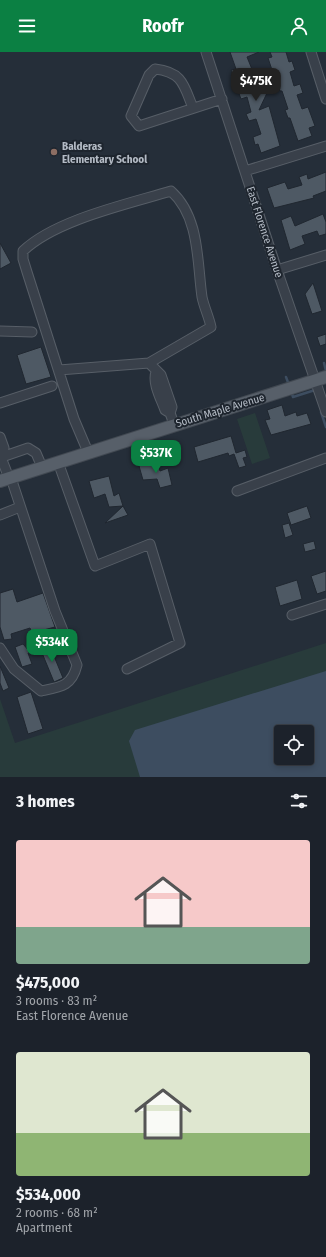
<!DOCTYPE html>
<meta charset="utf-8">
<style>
:root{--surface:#1c222b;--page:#292f37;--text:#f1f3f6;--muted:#a0a4a9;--line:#3a3f47;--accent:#0b8043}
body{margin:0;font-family:"Fira Sans Condensed",sans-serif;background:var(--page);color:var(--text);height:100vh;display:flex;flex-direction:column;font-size:15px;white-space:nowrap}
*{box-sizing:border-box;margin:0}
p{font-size:13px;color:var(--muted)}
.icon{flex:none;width:22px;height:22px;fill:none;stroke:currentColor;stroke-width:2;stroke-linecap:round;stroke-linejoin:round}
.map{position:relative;height:725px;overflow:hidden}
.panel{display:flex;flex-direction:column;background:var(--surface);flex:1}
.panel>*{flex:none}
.controls{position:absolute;left:274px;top:673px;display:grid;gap:8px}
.controls a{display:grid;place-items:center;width:40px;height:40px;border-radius:4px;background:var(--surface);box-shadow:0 2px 6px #0003,0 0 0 1px var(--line);font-size:20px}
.price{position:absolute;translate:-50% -34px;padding:0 9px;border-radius:8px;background:var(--accent);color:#fff;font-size:13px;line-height:26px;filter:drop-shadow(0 1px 2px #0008)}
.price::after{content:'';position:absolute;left:50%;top:24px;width:12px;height:9px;margin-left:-6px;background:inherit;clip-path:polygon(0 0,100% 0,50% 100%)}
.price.active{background:#222;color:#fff}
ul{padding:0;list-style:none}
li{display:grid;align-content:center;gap:8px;height:212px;padding:0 16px}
li span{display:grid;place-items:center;height:124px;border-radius:4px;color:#555}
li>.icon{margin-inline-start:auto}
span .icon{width:72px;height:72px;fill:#fffc;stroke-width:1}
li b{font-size:17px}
h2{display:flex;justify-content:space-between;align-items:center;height:48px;padding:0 16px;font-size:17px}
header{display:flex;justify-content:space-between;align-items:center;height:52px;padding:0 16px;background:var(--accent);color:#fff;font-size:18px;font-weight:700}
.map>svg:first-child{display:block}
.green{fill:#283b3b;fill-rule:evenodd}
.water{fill:#3d4d60;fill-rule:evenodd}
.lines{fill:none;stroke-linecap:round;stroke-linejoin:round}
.stream{stroke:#3d4d60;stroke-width:2.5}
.building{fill:#4e5964;stroke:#202730}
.minor-casing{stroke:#575e67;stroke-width:11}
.major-casing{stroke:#424952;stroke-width:14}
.minor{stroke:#39404a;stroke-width:9}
.major{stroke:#575f69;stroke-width:12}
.education-dot{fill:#8d6e63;stroke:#1e252e;stroke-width:1.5}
.labels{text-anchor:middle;stroke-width:4;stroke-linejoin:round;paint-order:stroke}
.poi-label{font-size:11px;font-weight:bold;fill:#b4bbc5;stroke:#1e252e;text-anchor:start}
.street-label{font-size:11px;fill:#b4bbc5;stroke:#1e252e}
</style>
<header><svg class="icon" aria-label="menu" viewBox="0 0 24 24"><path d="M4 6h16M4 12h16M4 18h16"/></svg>Roofr<svg class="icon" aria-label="person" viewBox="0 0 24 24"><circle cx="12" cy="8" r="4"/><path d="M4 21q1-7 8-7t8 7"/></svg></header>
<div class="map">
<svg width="326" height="725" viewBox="0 0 326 725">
<rect width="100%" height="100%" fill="#252e39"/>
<!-- green -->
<path class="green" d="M255,361l15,45 -18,6 -15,-45z
M326,591v134h-326v-78l15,44zM281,680h26v26h-26z"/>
<!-- water -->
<path class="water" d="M326,619v106h-186l-11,-36 6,-11zM281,680h26v26h-26z"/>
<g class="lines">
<!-- stream -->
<path class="stream" d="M324,311l2,8
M286,325l3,8
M291,339l2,6 22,-7v2
M321,360l5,15"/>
</g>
<!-- building -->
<path class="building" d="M230,0h29l-12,5 11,27 6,-2 3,11 -8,17 10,-4 11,40 -19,7 -3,-9 -3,1 -2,-8 8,-3 -5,-15 -7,2 -3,-7 5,-2 -4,-15 -6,2 -3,-8 6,-2 -6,-14 -4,1 -3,-6 5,-1z
M270,0h16l3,10 3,-1 3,9 -5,2 4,14 6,-2 3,9 -6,2 5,14 6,-2 7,19 -6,2 3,8 -14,5 -8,-23h-2l-3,-8 3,-1 -6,-18h-2l-8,-21 -4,-12 4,-1z
M326,120v19l-13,5 1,2 -40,10 -7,-20 18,-6 3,7 14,-4 -3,-8 8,-3 1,5z
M323,162l3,8v12l-7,2 -2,-5 -15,5 3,8 -15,6 -9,-30 10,-4 4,10z
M0,191l11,20 -11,6z
M313,231l9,28 -10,3 -7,-20z
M326,282v10l-6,2 -3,-9z
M41,295l10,30 -25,7 -9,-29z
M282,353l3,11 11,-4 1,4 10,-3 4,11 -40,11 -6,-15 5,-1 -3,-9z
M231,384l5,17 9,-3 2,7 -4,1 3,8 -7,2 -5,-14 -5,2 -1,-3 -30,9 -4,-15z
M157,408l3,11 8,-3 4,17 -12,3 -3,-9 -14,1 -4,-14z
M109,424l5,20 5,-3 4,13 -14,1 -4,-13 -11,4 -5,-17z
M123,454l5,9 -23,8z
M307,454l4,12 -20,7 -4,-12z
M289,471l4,12 -8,3 -3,-13z
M314,489l2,8 -11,3 -2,-8z
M326,519v20l-9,3 -6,-18z
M297,528l5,19 -22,7 -5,-19z
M13,537l4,13 26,-9 12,34 -23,6 -2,-5 -19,6 1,5 -8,1 -4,-13v-34z
M23,592l7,8 -2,1 4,11 -10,3 -7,-20z
M49,592l14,34 -9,4 -14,-34z
M0,614l9,22 -6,3 -3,-8z
M31,640l12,37 -15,5 -11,-37z"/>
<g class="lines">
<defs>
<path id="minor" d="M206,0l71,218 49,142
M311,0l15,47
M193,56c-9,-22 -10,-36 -38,-39l-6,6 -18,41 8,10 83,-27
M245,119l81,-25
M277,218l49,-15
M0,279l32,1
M59,318l90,-7 12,12 11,32 -2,6 4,11
M156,320c-4,11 5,27 9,38l5,3
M0,351l52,-17
M0,385l4,11 -2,9
M88,400l-14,-33 -47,-147 -4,-13v-8c32,-31 105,-47 148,-60 29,26 26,71 31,106 2,10 7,20 9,30l-62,36
M0,403l9,23
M2,405l26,-9 8,5 6,14
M58,410l37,104 55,-22 30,99 -53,26
M237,439l89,-33
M0,463l20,-8
M292,563l34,-11
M0,596l14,21 27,22c20,-4 31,-5 36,-26l-22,-54 -44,-133"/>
<path id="major" d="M0,429l326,-104"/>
</defs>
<!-- minor casing -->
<use href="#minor" class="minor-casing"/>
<!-- major casing -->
<use href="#major" class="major-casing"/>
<!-- minor -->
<use href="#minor" class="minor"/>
<!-- major -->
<use href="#major" class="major"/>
</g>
<!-- markers -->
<circle class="education-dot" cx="54" cy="100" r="4"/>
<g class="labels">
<!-- poi labels -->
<g class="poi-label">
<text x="62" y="98">Balderas<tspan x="62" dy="13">Elementary School</tspan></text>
</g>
<!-- street labels -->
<g class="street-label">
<text transform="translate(265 180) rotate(72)" y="4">East Florence Avenue</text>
<text transform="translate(220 358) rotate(-17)" y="4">South Maple Avenue</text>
</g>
</g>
</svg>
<div class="controls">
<a><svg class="icon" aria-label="locate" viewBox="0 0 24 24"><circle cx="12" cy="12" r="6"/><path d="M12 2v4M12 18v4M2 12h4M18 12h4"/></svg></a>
</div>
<b class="price active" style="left:256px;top:50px">$475K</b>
<b class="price" style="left:156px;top:422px">$537K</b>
<b class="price" style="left:52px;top:611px">$534K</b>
</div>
<section class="panel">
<h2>3 homes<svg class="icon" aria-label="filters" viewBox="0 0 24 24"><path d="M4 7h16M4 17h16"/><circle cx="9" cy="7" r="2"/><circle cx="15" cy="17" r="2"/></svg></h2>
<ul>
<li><span style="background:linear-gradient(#f6c9c9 70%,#7fa58c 0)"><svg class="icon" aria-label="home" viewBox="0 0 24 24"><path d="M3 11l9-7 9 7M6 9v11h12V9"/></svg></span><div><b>$475,000</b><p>3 rooms · 83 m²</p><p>East Florence Avenue</p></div></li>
<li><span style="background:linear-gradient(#dfe7d0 65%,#8fb573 0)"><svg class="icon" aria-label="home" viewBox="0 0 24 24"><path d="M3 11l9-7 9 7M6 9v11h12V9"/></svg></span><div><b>$534,000</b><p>2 rooms · 68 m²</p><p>Apartment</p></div></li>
</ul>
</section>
